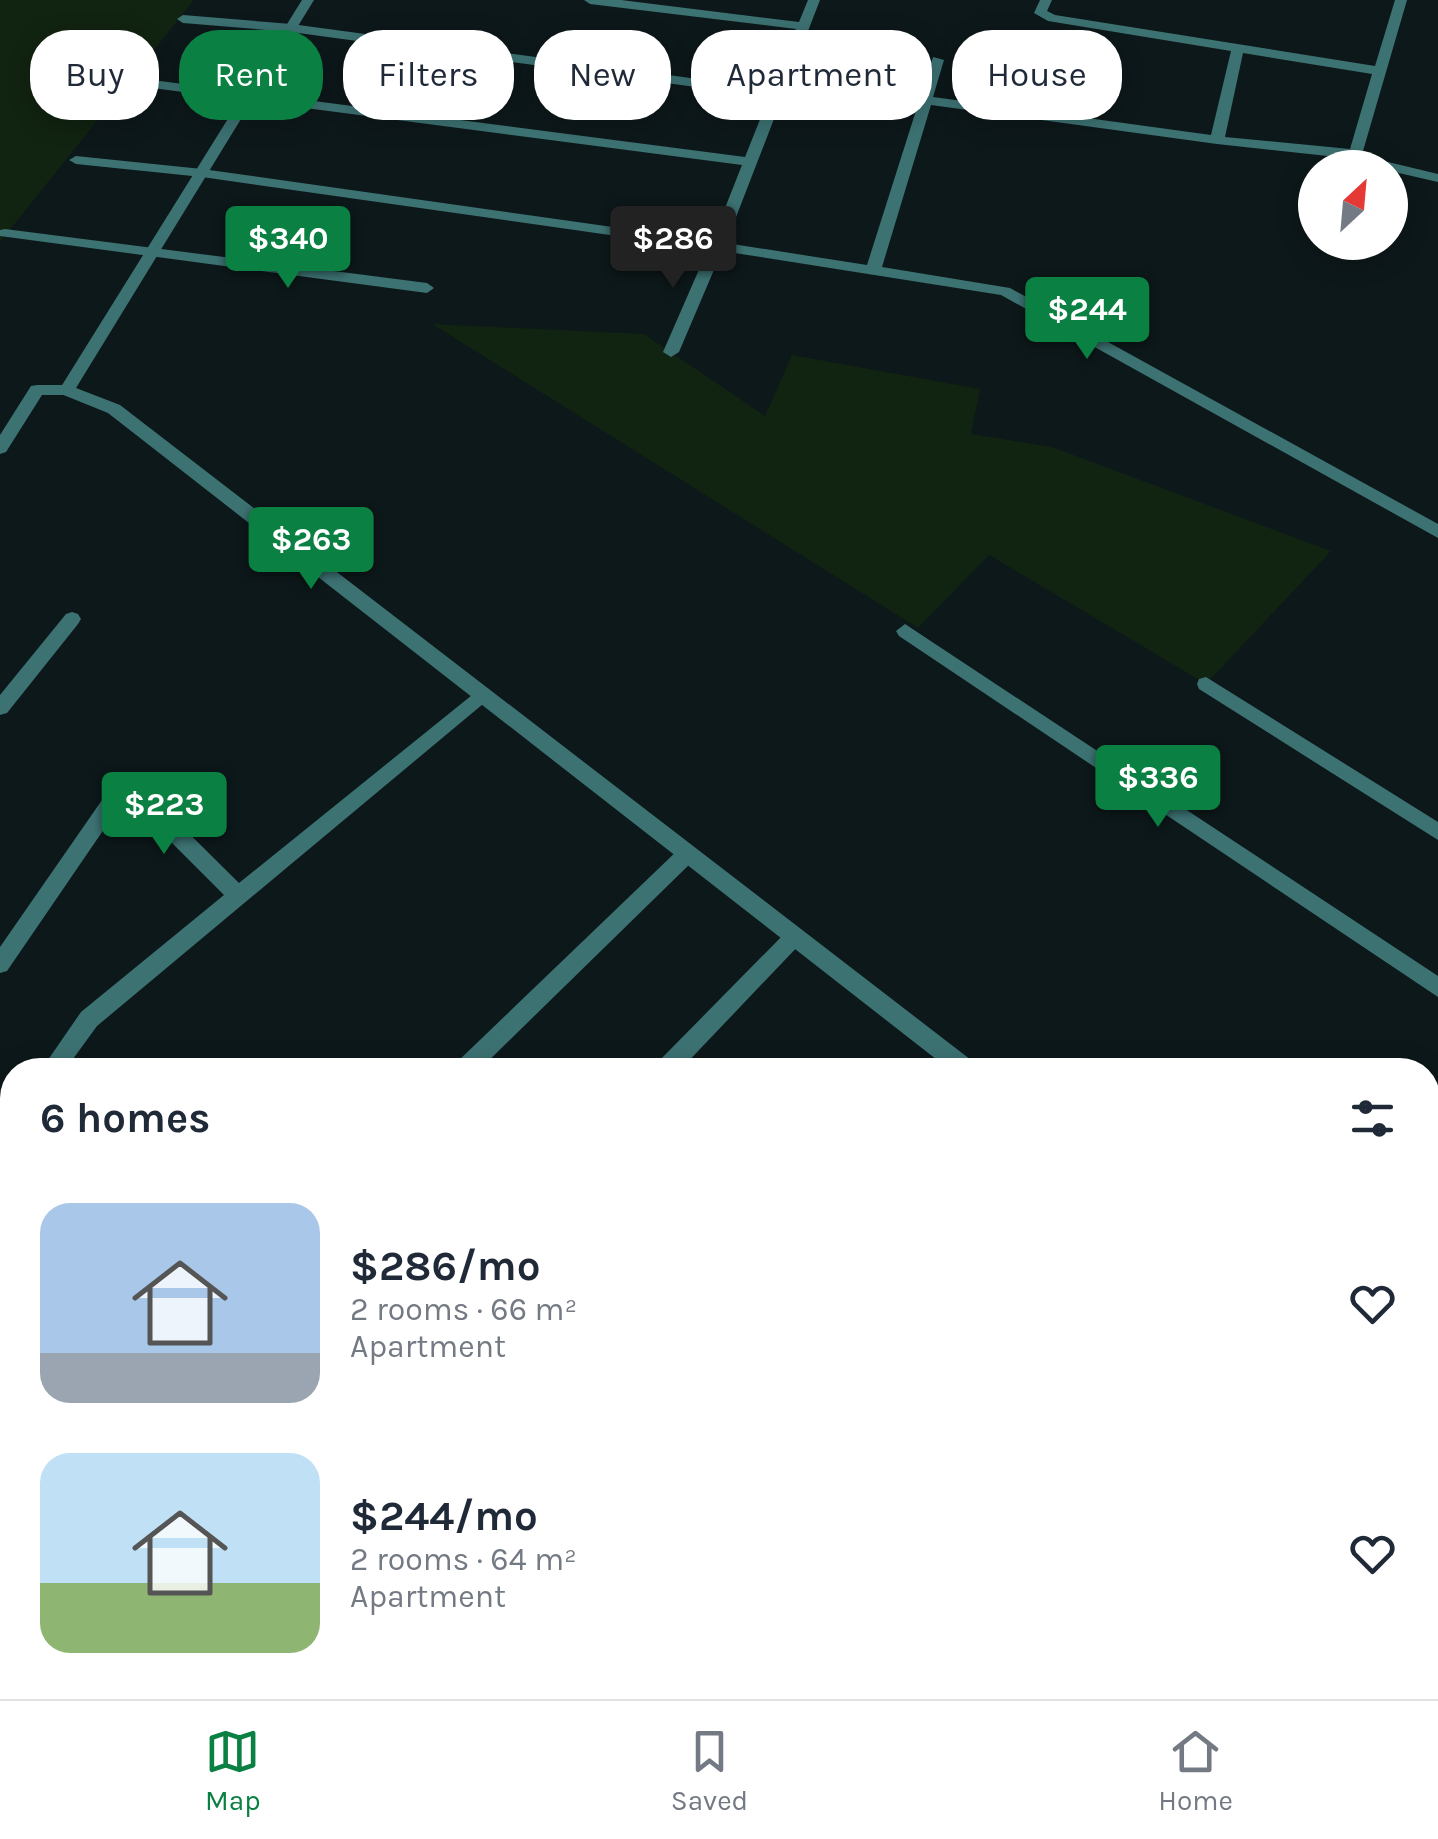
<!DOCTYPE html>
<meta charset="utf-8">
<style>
:root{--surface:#fff;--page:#f2f2f3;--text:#1f2937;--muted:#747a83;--line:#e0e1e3;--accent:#0b8043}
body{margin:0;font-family:Karla,sans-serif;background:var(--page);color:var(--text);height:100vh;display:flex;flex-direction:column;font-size:38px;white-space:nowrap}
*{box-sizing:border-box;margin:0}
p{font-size:32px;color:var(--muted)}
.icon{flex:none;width:55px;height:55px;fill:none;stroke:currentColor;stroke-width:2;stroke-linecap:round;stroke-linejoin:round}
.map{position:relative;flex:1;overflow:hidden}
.drawer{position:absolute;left:0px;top:1058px;width:1440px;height:642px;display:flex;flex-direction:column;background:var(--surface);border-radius:40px 40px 0 0;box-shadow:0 5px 25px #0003}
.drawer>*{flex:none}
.top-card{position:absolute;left:30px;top:30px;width:1380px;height:90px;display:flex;gap:20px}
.needle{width:65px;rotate:26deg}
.tools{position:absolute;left:1298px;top:150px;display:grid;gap:20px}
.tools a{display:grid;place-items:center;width:110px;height:110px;border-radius:50%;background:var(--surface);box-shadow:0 5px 25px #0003;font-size:50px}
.price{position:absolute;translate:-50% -85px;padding:0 22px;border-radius:10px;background:var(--accent);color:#fff;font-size:32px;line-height:65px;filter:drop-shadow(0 2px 5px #0008)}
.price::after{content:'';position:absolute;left:50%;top:60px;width:30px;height:22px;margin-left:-15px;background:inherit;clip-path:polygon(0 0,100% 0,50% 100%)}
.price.active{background:#222;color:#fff}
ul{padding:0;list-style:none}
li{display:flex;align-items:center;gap:30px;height:250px;padding:0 40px}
li span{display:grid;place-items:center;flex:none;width:280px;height:200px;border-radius:30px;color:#555}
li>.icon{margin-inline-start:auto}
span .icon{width:120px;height:120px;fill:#fffc;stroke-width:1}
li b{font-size:42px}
h2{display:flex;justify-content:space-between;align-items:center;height:120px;padding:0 40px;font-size:42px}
.tag{padding:0 35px;border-radius:40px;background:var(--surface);box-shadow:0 5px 25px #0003;font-size:35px;line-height:90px}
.tag.active{background:var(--accent);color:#fff}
.tabs{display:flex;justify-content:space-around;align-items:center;height:140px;border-top:2px solid var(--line);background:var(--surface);font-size:28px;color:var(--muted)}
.tabs a{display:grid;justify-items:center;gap:5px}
.tabs .active{color:var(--accent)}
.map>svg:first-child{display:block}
.green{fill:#112311}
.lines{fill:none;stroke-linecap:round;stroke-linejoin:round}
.service{fill:#3d7273;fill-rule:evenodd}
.minor{fill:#3d7273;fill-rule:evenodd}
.tertiary{fill:#3d7273;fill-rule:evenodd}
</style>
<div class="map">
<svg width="1438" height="1699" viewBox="0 0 1438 1699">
<rect width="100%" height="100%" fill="#0d181a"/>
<!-- green -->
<path class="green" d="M0,0h194l-194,242z
M432,324l212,10 121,82 27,-61 188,34 -9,45 81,13 279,104 -125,133 -217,-129 -71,73z"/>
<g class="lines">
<!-- service -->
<path class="service" d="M687,846l7,2 3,6 -3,6 -215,210h-26l3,-7 224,-215z
M795,927l7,3 3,6 -3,6 -122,128h-26l3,-7 131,-133z
M998,1688h31l6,11h-32z
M1217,1688h32l6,11h-33z"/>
<!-- minor -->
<path class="minor" d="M584,0h37l178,22 9,-22h12l-94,243 141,22 66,-208 11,3 -11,37 278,38 20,-84 -183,-30 -14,-8 6,-13h12l-5,11 8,4 320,51 20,-66h12l-44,151 -4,4 79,19v8l-48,-11v-3l-53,-11 -120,-13 -286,-39 -49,162 128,21 428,236v14l-437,-243 -279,-44 -43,101 -8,5 -8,-5 45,-103 -506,-72 -126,-13 -7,-4 7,-4 126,13 510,72 30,-76 -605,-79 -7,-4 7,-4 608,79 24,-60 -478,-65 -108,-9 -6,-4 6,-4 108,9 481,65 24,-60 -206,-25zM1243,53l129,21 -22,75 -125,-12z
M5,229l422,54 7,5 -7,5 -427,-57v-6z
M37,385h30l8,5 -8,5h-25l-36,57 -6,2v-19l31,-49z
M72,612l6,2 3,5 -3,5 -71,89 -7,2v-20l66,-81z
M905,624l533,352v21l-539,-361 -3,-5z
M1206,677l232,145v18l-239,-151 -2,-5 2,-5z
M482,687l7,2 2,5 -2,5 -392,327 -32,44h-24l40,-58 143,-117 -98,-98 -119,174 -7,2v-26l118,-170h14l107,106z
M12,1113v29l-12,10v-30z
M0,1154l12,5v22l-12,-5z
M0,1445l12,6v48l-12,9z
M28,1688h30l-5,11h-30z
M375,1688h28l-5,11h-28z"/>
<!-- tertiary -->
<path class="tertiary" d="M302,0h12l-238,388 44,17 855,658 3,7h-28l-842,-657 -47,-19 -2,-4z
M1428,1414l10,5v29l-10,-5z"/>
</g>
</svg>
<div class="tools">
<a><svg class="needle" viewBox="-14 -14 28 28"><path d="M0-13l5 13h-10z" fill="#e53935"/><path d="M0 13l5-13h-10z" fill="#747a83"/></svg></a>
</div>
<b class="price" style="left:288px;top:291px">$340</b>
<b class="price active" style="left:673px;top:291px">$286</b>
<b class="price" style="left:1087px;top:362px">$244</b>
<b class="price" style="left:311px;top:592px">$263</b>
<b class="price" style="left:1158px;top:830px">$336</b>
<b class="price" style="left:164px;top:857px">$223</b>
<div class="top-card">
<a class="tag">Buy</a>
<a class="tag active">Rent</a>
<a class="tag">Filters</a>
<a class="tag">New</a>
<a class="tag">Apartment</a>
<a class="tag">House</a>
</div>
<section class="drawer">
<h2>6 homes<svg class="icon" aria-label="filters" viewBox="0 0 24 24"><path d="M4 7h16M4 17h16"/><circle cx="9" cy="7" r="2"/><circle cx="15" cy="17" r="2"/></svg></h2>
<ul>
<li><span style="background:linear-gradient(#a9c7e8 75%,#9aa5b1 0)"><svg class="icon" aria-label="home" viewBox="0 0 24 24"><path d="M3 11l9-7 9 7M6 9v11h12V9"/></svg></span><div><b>$286/mo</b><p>2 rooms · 66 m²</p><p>Apartment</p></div><svg class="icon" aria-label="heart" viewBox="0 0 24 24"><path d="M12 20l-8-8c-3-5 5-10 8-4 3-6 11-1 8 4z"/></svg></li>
<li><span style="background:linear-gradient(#bfe0f5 65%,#8fb573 0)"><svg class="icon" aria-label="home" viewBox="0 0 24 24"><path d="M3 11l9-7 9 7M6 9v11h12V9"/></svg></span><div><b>$244/mo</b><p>2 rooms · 64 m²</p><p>Apartment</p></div><svg class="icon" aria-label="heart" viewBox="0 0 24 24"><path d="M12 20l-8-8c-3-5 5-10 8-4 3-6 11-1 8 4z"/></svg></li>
</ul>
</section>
</div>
<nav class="tabs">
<a class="active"><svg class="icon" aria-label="map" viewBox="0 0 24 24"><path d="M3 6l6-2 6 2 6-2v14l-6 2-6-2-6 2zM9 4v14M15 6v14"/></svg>Map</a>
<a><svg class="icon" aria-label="saved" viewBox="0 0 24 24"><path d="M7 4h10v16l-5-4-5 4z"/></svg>Saved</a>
<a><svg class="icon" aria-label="home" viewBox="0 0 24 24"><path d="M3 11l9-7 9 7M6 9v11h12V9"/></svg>Home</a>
</nav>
